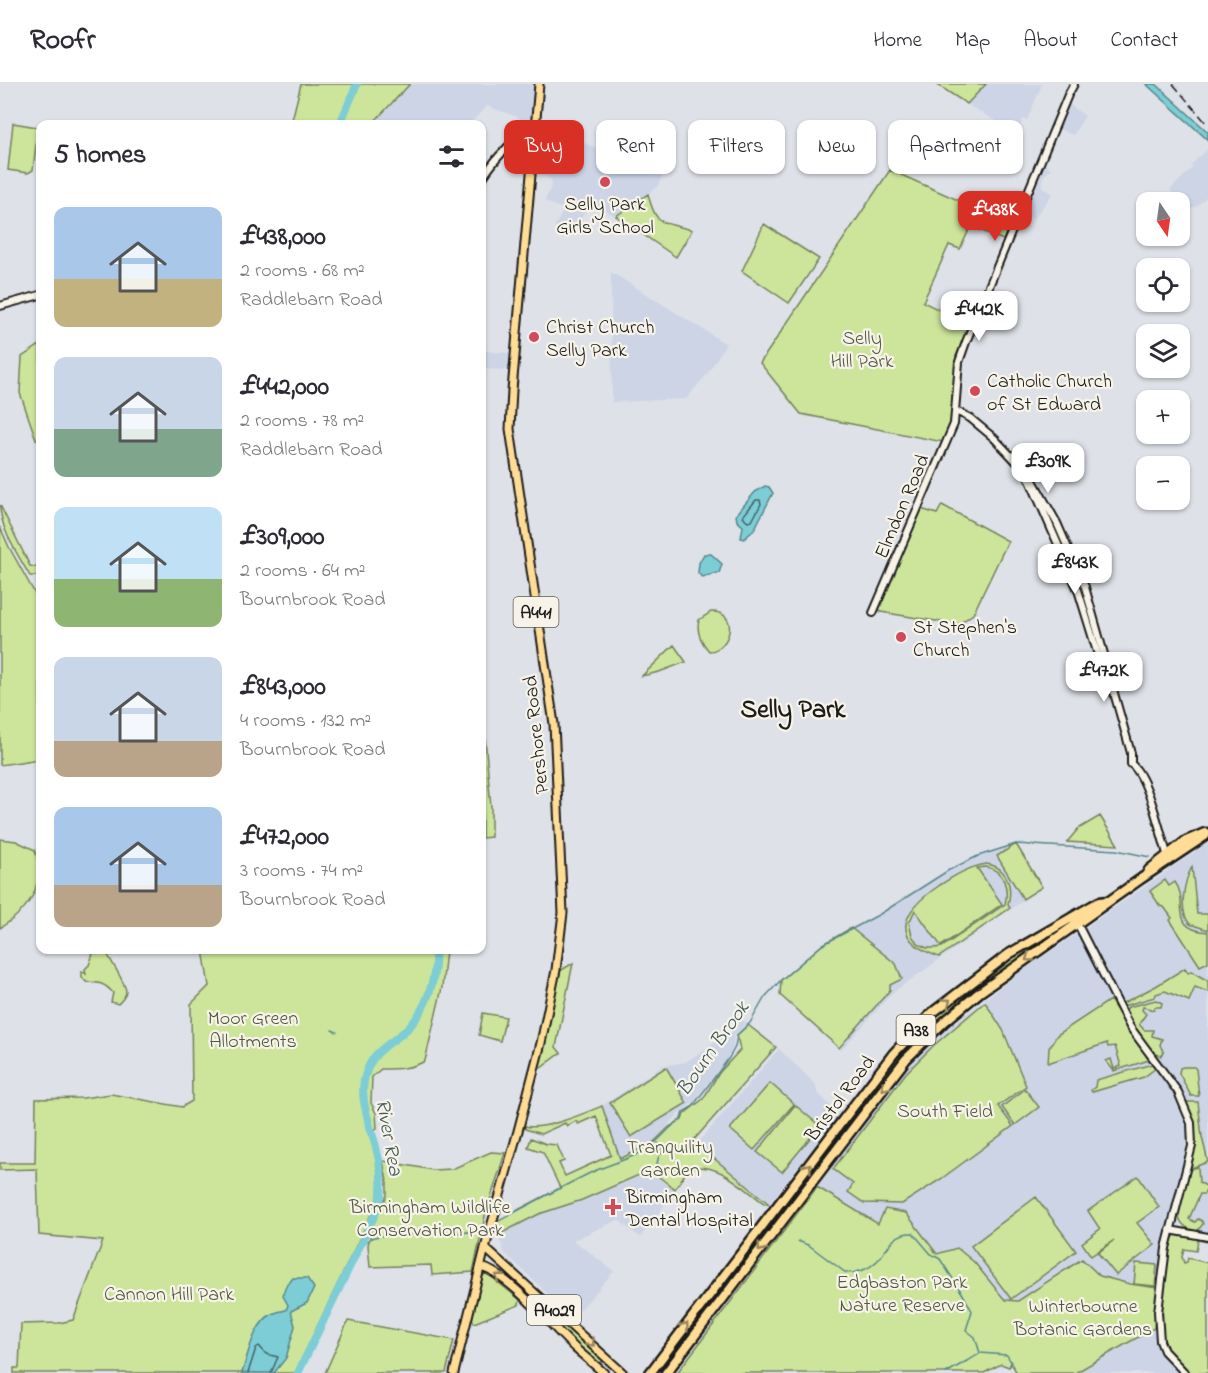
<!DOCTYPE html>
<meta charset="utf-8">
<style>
:root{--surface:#fff;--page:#f2f2f3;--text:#2b2b33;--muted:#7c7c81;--line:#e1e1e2;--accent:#d93025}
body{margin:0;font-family:"Indie Flower",sans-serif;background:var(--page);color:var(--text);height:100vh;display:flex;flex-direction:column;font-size:22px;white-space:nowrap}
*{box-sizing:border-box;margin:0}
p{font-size:20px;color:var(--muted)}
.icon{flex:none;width:33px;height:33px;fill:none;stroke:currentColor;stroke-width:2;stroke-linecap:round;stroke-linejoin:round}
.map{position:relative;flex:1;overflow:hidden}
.sheet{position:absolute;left:36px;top:36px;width:450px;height:834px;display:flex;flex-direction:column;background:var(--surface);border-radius:12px;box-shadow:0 2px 4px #0004}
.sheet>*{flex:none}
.top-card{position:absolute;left:504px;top:36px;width:570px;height:54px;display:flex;gap:12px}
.needle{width:39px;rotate:167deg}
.fabs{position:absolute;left:1136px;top:108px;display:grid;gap:12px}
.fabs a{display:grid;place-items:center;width:54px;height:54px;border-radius:12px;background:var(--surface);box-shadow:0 2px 4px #0004;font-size:30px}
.price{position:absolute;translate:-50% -51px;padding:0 14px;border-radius:12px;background:#fff;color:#222;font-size:20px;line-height:39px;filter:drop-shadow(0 2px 3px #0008)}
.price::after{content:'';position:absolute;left:50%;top:36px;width:18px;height:14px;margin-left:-9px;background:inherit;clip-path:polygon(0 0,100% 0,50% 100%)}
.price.on{background:var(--accent);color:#fff}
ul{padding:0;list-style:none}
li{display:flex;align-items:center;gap:18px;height:150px;padding:0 18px}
li span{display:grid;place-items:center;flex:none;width:168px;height:120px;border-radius:12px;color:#555}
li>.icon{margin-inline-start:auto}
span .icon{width:72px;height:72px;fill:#fffc;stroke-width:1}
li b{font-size:26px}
h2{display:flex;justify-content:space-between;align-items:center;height:72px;padding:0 18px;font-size:26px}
.chip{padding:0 21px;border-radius:12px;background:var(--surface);box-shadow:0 2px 4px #0004;font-size:21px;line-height:54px}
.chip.on{background:var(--accent);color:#fff}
header{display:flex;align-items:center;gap:36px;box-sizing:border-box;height:84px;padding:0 30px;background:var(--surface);border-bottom:2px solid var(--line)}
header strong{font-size:28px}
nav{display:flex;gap:33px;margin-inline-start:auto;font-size:21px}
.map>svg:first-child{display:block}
.built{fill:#ccd4e6}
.green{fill:#cce59b;stroke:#74805c;stroke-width:1.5;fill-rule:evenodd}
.water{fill:#7ccdd5;stroke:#56868b;stroke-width:1.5}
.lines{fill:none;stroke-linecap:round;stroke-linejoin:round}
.shore{stroke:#426366;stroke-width:1.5}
.stream{stroke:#56868b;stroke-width:1.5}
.river{stroke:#7ccdd5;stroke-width:8}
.secondary-casing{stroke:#1c1c1c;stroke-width:10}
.primary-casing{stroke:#1c1c1c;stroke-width:11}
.highway-casing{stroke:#1c1c1c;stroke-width:13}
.secondary{stroke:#f7f3e8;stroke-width:6}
.primary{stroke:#ffdd96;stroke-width:7}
.highway{stroke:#ffdd96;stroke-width:8}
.rail{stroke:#1c1c1c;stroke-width:1.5;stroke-dasharray:9 4.5;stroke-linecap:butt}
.oneway{stroke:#99865f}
.poi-dot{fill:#d1495b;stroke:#f7f3e8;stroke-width:2}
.labels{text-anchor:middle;stroke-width:4.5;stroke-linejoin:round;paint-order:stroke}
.shield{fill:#f7f3e8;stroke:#5e5c59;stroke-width:1.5}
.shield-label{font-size:18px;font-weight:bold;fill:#1c1c1c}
.poi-label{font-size:20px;fill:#1c1c1c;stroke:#f7f3e8;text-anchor:start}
.park-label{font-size:20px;fill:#515842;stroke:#f7f3e8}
.street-label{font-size:20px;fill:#1c1c1c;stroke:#f7f3e8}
.water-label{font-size:21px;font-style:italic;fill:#3e5a5d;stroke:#f7f3e8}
.district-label{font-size:26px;font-weight:bold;fill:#1c1c1c;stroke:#f7f3e8}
</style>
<header>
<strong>Roofr</strong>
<nav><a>Home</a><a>Map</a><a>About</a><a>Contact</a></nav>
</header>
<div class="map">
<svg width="1208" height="1289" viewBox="0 0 1208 1289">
<rect width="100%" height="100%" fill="#dee1e7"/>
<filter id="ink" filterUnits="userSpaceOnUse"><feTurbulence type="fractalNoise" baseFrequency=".0167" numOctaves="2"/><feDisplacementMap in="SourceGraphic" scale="12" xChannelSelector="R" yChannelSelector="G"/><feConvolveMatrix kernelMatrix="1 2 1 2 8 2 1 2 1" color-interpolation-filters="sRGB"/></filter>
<g filter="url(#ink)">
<!-- built -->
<path class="built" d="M410,0h125l-4,35 -4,4 -12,-7 -28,-10 -18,18h-92l-2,-1z
M986,0h56l-15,36 -4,-1 -6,15 -50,-30z
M1069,20l16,12 -12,19 -14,-6z
M555,47l53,22 54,24 -5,10 -41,29 -25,-13 -21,32 -15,-9 9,-16 -19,-9 7,-17 -1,-5 -14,-6v-29l11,3z
M1208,65v38l-2,2 2,6 -12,12 -9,1 -17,-18 23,-23 -2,-2z
M1046,81l5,4 -8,8 -1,10 10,7 -19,26 -8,-9 18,-45z
M611,188l115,72 -19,30 -21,25 -74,3z
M483,267l28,2 -2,17 -27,-1z
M1208,759v390l-19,-4 -2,-9 3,-41 6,-30 -1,-27 -13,-31 -14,-20 -9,2 16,25 12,30v12l-3,24 -24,96 -4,62v17l4,11 21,23h-114l-188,-149 -62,-37 77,-104 18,-21 38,-35 58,-46z
M1016,760l26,43 -150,106 -51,57 -61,-55 1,-15 41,-35 58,-31 69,-44 29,-14z
M741,935l7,5 -14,11 -1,12 -5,11 -34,44 -15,11 -25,29 -35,18 -17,-54 61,-40 23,-4 42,-28z
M779,965l37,36 1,7 22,23 -70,89 -72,-60z
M650,1086l25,19 -16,24 -19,24 -22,-17 -45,20 41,31 -41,47 -69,-66 -6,-17 41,-21 43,-14z"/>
<!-- green -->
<path class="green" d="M301,0h109l-38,40h-81z
M936,0h50l-19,20z
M13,39l24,4 1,2 -5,41 -5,3 -20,-3z
M890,86l111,49 5,15 -3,6 -32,-14 -11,23 -11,-4 -26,57 47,23 -14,31 -6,69 -7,17 -142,-28 -41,-51z
M648,110c8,33 13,27 44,36l-16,27 -60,-41z
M764,140l55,35 -30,44 -47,-32z
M40,261v95l-4,-1 -16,-46 2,-36z
M0,421l30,61 10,2v6l-4,2h-6c-12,-21 -30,-47 -30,-71z
M942,421l66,36 -35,73 -20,14 -5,-5 -67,-11 -2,-3 42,-100 16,5z
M0,443l9,20 31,56v156l-40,6z
M711,528c30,-1 19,39 -2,39 -8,-9 -13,-20 -10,-31z
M674,561l12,17 -27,10 -17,4z
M482,620l9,103v30l-9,1z
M1100,732l18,29 -51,-3 11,-13z
M0,755l16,2 19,9c11,35 -5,59 -35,78z
M1016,760l26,43 -19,12 -26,-43z
M987,780c20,3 26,22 21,40l2,4 -71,49c-52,-19 -36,-47 1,-72 14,-9 30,-19 47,-21zM986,783c18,3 23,21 19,37l-63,43 -7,1h-8l-9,-4 -6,-8 -3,-13 6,-13 26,36 61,-42 -25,-36z
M1192,783l5,47h11v16l-18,-6c-12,-12 -6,-43 2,-57z
M1165,796l4,6 6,-4c15,20 -8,47 33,50v30l-8,4 -30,-46 2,-2 -8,-11 -4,-1 -10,-15z
M851,844l45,36 6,15 -12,6v5l-51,58 -59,-53 1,-15 41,-35z
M1050,855l-107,80 -83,95 -5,-3 40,-56 40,-41 94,-68z
M90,866h15c4,8 20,32 21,41 0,6 -5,10 -8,13l-7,-2 2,-9c-9,-11 -15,-10 -27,-11l-4,-5v-6l4,3 -1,-5 4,-4 4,-11z
M203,866h243l-4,38 -17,73c-14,8 -28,8 -44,8l-9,8 -1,26 5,10 1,15 -7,5c5,25 14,48 5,73l-80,167h-281v-5h5l2,-44 38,-1 14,-3 30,-79 -64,-6 -2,-66 -37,1v-7h35l1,-64 47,-1 28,-4 71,13 10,-6 -1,-97 18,-18z
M573,879l-17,84 5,6 -20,15 -2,-2 21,-95z
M1185,884l3,5 3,-2 17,10v11l-13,-5 -6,14 -24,-10 -9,3 -1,3 -32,9v-3l33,-17z
M1110,916l39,60 -35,11 -8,-10 5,-2 3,10 7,-3 -6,-20 -7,1 -1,-4 -59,20 1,-15 8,-13z
M1156,916l6,3 -1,4h-6l-1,3 -11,-3 -1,3 4,4 -7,10 5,6h9l-1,6 10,3 -2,6 4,8 -3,3c-17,-6 -29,-29 -36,-45l3,-4z
M985,918l18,28 23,56 -28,20 15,20 -72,53 -39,25 -38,-1 -16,-11 5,-8 -20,-15 73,-96 27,-27z
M483,929l23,4 -6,24 -21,-6z
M748,941l28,22 -83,94 76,63h-4c-22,-16 -47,-43 -76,-36l-14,21 -25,-19 -68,30 -43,14 -41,21 -1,-14 63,-33 -17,-36 -15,-5 3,-9 15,6 11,1 7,16 -5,2 6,13 46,-21 -15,-39 -18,8 -2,-3 -9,5 -2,-3 -24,11 -16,-5v-3c18,5 60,-13 77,-20l18,53 34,-17 15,-15 13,-7 2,-6 19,-15 16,-26 21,-23 -3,-15z
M1152,980l4,4 -12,9 -52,15 -1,-2 4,-3 1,-7z
M666,983l21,36 -56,34 -21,-34z
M1183,983h11l2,2 3,27h-8l-12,-23 1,-5z
M770,999l24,21 -40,46 -24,-21z
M1025,1005l14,18 -24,18 -13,-18z
M1186,1018h12l4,35 6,25 -17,6c4,-25 6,-43 -5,-66z
M795,1021l25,21 -38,46 -25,-20z
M849,1039h3l-189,250h-9l190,-249z
M491,1068l14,1 -20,63 -12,56 -41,3 -1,-10 -61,2 -2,-22 6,-23 13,-27v-14l-4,-20 50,9 19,-1z
M1198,1083l1,15 9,5 -4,7h-4l-11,25 6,3 3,-3 4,2 1,3 -6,7c-33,-6 -13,-40 -7,-62z
M1138,1092l21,31 -22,16 18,22 -39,30 -18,-22 16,-13 -23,16 -9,-13 18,-14 -12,-18z
M817,1103l61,37 7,-15 21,4 31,41 20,-6 17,14 31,38 13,1 64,-42 18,17 30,8 28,4 -4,40 -79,45h-58l-6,-10 -2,4 -8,-3 -17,9h-307z
M1036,1113l40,54 -65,48 -40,-53z
M1182,1149l26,6v3l-10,-2 -2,11 -12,-2 -2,8 2,6 3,-1 1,-4 20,5v110h-18l-22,-24 -6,-12 1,-48 5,-44 7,-10z
M1136,1179l21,2 -2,21 -21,-2z
M488,1190l32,26 -1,5 -45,18 -2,-5 10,-39 1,-4z
M526,1205l76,68v5l-5,1 -75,-72z
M348,1237l106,19 -8,33h-121z"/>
<!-- water -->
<path class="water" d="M1146,0h10l52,48v8z
M765,402l4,1 4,6 -19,37 -10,9 -3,-1 2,-12 -6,-5 -1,-6 19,-23z
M704,470h7l11,10 -3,9 -17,4 -4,-4 1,-10z
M293,1194h14l7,10 -7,15 -16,8 4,15 -9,32 -12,15h-32c6,-18 11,-49 30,-59 4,-2 10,-3 14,-4l2,-5 -5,-9 2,-8z"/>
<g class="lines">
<!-- shore -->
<path class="shore" d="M756,416h4l1,4 -9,17 -4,1 -5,-6z
M248,1289l8,-25 3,-2 7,8 12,3 -7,16"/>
<!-- stream -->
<path class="stream" d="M332,946l5,2
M658,1059l6,8 -3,3
M659,1072l-2,7 5,6
M495,1139c31,-17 63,-34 95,-50 17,-8 36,-13 52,-21 16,-8 24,-23 39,-33l2,-7 9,-5 37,-49 6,-11 2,-12 13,-12 15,-26 16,-17 41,-35 58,-31 69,-44 29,-14 38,-12 100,6 34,7
M798,1157l12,5 36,27c11,0 23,-4 31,-12 11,-11 15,-29 36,-28l18,21 9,5 24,37 8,15 -6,19 9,7 5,16 27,2 4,7 -1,4
M359,1164c5,-4 10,-10 15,-11 30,-7 88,3 114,-11
M946,1289l33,-19"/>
<!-- river -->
<path class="river" d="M340,40l17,-40
M298,1289l81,-167c6,-24 0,-52 -8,-76 -5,-18 -11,-36 -6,-54 8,-27 24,-30 42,-47 20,-19 30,-52 28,-79"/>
<defs>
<path id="secondary" d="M519,53l8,4 5,7
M482,95c9,-14 34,-48 52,-46
M0,222l40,-11
M956,327l14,7 24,20 37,39 26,46 28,64 19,67v9
M1025,385l53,121 20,65 12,24 21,74v11c17,12 30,72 37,93
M873,529l81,-189 5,-62 7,-20 102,-247 6,-11
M1076,837l54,106 48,65 13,31 1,23 -26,102 -8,64 2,29 4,10 21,22
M1170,1146l38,7"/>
<path id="primary" d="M485,1164l138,125
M481,1183c28,7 72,61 95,82 9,8 19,16 28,24
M454,1289l31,-125 33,-117 23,-88 15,-73 7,-57 -9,-189 -44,-295 2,-39 27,-306"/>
<path id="highway" d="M1149,786l37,-29 19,-8
M650,1289l244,-320 38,-40 77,-59 81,-47 9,-5 9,-1
M666,1289l240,-314 38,-37 36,-30 162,-114 63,-42 2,-3"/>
</defs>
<!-- secondary casing -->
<use href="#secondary" class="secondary-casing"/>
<!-- primary casing -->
<use href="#primary" class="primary-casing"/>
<!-- highway casing -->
<use href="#highway" class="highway-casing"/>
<!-- secondary -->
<use href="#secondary" class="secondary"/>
<!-- primary -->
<use href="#primary" class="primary"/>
<!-- highway -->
<use href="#highway" class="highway"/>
<!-- rail -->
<path class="rail" d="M1173,0l35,41"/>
</g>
<!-- one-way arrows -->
<defs><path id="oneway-chevron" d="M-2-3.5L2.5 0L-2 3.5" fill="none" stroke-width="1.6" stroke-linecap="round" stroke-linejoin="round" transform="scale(1.5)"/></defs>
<g class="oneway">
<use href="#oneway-chevron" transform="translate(1029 874) rotate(145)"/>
<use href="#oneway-chevron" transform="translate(947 918) rotate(-37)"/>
<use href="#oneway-chevron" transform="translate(885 1003) rotate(128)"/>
<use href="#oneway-chevron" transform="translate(808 1083) rotate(-53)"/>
<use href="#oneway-chevron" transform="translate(761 1164) rotate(127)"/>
<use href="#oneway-chevron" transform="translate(499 1193) rotate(-140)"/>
<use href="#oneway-chevron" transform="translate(685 1242) rotate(-53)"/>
<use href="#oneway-chevron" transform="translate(591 1259) rotate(43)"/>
</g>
</g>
<!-- markers -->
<g class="poi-dot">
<circle cx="605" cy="98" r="6"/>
<circle cx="534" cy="253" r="6"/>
<circle cx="975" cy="307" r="6"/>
<circle cx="901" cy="553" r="6"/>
<path d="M610 1114h6v6h6v6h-6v6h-6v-6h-6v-6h6z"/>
</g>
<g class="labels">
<!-- shield labels -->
<g class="shield">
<rect x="513.5" y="513" width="45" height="30" rx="4.5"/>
<rect x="896.5" y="931" width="39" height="30" rx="4.5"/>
<rect x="527" y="1211" width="54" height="30" rx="4.5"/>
</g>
<g class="shield-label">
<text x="536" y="534">A441</text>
<text x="916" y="952">A38</text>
<text x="554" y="1232">A4029</text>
</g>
<!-- poi labels -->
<g class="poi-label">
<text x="605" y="126" text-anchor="middle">Selly Park<tspan x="605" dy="23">Girls' School</tspan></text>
<text x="546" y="249">Christ Church<tspan x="546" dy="23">Selly Park</tspan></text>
<text x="987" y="303">Catholic Church<tspan x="987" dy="23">of St Edward</tspan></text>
<text x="913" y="549">St Stephen's<tspan x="913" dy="23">Church</tspan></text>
<text x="626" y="1119">Birmingham<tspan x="626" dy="23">Dental Hospital</tspan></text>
</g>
<!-- park labels -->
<g class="park-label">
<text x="862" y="260">Selly<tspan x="862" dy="23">Hill Park</tspan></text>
<text x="253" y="940">Moor Green<tspan x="253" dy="23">Allotments</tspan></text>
<text x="945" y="1033">South Field</text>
<text x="670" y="1069">Tranquility<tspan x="670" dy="23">Garden</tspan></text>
<text x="430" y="1129">Birmingham Wildlife<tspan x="430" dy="23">Conservation Park</tspan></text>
<text x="902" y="1204">Edgbaston Park<tspan x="902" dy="23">Nature Reserve</tspan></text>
<text x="169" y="1216">Cannon Hill Park</text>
<text x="1083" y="1228">Winterbourne<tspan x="1083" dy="23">Botanic Gardens</tspan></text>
</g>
<!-- street labels -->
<g class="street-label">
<text transform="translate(901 422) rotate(-67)" y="7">Elmdon Road</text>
<text transform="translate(535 651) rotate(-96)" y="7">Pershore Road</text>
<text transform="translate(839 1014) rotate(-53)" y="7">Bristol Road</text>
</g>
<!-- water labels -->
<g class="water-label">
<text transform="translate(712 964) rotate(-55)" y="7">Bourn Brook</text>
<text transform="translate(390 1053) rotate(80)" y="7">River Rea</text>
</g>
<!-- district labels -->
<g class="district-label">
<text x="793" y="633">Selly Park</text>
</g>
</g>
</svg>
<div class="fabs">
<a><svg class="needle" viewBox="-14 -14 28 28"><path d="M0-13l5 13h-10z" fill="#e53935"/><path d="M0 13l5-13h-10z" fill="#7c7c81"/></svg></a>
<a><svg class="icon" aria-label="locate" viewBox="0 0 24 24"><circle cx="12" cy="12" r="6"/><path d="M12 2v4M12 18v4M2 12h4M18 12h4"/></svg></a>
<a><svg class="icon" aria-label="layers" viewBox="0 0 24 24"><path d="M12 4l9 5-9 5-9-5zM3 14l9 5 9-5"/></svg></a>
<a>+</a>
<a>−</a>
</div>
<b class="price on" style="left:995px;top:158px">£438K</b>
<b class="price" style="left:979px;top:258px">£442K</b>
<b class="price" style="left:1048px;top:410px">£309K</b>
<b class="price" style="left:1075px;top:511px">£843K</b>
<b class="price" style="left:1104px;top:619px">£472K</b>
<div class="top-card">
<a class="chip on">Buy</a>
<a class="chip">Rent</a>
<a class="chip">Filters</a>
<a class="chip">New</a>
<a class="chip">Apartment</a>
</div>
<section class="sheet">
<h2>5 homes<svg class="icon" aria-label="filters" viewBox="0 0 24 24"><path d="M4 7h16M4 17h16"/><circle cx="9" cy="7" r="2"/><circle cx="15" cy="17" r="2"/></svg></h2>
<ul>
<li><span style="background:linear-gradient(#a9c7e8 60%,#c2b280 0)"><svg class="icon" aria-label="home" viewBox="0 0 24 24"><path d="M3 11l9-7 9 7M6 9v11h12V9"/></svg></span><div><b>£438,000</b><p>2 rooms · 68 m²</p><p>Raddlebarn Road</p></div></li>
<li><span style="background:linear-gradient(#c9d6e8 60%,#7fa58c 0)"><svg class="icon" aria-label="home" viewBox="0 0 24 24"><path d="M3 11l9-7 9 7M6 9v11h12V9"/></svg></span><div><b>£442,000</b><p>2 rooms · 78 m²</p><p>Raddlebarn Road</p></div></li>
<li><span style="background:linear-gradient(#bfe0f5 60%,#8fb573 0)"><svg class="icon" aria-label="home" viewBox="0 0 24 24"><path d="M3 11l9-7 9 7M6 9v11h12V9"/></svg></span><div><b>£309,000</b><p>2 rooms · 64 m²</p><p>Bournbrook Road</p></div></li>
<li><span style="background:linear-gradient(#c9d6e8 70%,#b9a48a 0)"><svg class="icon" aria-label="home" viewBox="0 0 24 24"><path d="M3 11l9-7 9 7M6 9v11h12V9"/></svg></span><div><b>£843,000</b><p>4 rooms · 132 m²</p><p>Bournbrook Road</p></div></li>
<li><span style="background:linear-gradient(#a9c7e8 65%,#b9a48a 0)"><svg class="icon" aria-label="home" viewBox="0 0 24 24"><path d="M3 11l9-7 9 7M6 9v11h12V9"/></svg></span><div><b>£472,000</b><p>3 rooms · 74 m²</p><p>Bournbrook Road</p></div></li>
</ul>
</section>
</div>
